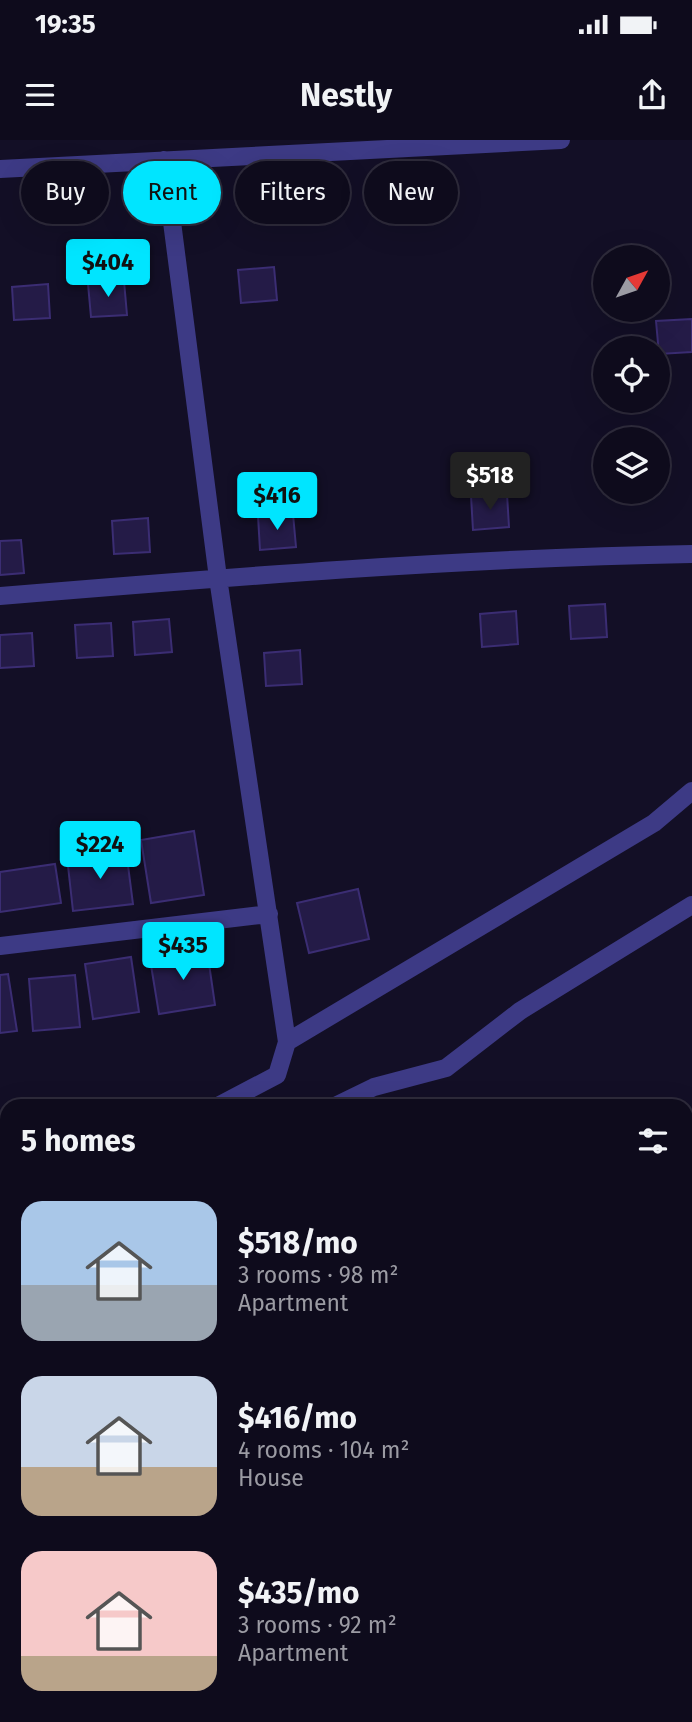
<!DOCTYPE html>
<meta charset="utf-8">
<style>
:root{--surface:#0e0b1c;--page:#1c1929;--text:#f1f3f6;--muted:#9b9ba3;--line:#2e2b3b;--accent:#00e5ff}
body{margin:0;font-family:"Fira Sans",sans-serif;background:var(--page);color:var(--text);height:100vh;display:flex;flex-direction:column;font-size:26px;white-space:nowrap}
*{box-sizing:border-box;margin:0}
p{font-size:23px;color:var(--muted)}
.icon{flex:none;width:38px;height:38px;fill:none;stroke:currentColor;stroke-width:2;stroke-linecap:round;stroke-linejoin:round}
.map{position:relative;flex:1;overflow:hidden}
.details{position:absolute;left:0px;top:959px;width:693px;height:623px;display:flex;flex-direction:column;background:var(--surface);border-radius:21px 21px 0 0;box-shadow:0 7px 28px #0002,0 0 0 2px var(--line)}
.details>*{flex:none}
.hud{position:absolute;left:21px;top:21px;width:651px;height:63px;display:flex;gap:14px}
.needle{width:46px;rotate:50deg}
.tools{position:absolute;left:593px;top:105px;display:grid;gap:14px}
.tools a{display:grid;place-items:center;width:77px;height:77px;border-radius:50%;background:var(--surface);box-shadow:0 7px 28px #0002,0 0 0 2px var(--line);font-size:35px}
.price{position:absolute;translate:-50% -60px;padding:0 16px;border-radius:7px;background:var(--accent);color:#111;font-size:23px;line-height:46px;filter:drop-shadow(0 2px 4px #0008)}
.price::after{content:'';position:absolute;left:50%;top:42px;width:21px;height:16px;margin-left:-10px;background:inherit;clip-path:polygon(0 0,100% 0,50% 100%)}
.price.selected{background:#222;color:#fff}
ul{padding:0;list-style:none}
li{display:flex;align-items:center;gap:21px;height:175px;padding:0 21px}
li span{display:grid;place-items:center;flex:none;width:196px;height:140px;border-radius:21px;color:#555}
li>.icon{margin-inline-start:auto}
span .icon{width:84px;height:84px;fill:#fffc;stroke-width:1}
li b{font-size:30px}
h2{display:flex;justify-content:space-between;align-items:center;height:84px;padding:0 21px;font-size:30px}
.chip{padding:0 24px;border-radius:32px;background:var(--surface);box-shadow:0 7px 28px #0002,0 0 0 2px var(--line);font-size:24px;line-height:63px}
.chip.selected{background:var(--accent);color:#111}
.status{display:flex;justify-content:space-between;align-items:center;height:49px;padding:0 35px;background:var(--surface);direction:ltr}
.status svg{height:19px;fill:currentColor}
header{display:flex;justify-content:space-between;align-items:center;height:91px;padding:0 21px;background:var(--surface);font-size:32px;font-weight:700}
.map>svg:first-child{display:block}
.building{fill:#241b47;stroke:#3b2d73;stroke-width:2}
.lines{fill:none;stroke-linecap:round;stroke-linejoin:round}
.minor{stroke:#3d3a85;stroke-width:18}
</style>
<div class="status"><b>19:35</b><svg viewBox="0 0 49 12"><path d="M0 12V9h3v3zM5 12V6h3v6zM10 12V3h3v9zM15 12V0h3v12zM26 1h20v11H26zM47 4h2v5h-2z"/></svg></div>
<header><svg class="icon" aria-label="menu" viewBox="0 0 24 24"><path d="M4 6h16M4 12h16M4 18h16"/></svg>Nestly<svg class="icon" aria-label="share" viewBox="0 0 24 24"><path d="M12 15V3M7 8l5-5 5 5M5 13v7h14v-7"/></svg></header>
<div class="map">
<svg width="692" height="1582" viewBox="0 0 692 1582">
<rect width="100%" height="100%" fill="#130f26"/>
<!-- building -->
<path class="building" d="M274,127l3,33 -36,3 -3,-33z
M124,141l3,34 -36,2 -3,-33z
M48,144l2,34 -36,2 -2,-33z
M692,179v33l-33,2 -3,-33z
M507,354l2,33 -36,3 -2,-34z
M293,374l3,33 -36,3 -2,-34z
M148,378l2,34 -36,2 -2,-33z
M21,400l3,33 -24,2v-34z
M605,464l2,33 -36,2 -2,-33z
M516,471l2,33 -36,3 -2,-33z
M169,479l3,33 -37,3 -2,-33z
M111,483l2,33 -36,2 -2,-33z
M32,493l2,33 -34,2v-33z
M300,510l2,34 -36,2 -2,-33z
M194,691l10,64 -53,8 -10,-63z
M126,710l7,54 -60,7 -6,-54z
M55,724l6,39 -61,9v-40z
M358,749l11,50 -60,14 -12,-50z
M207,810l8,55 -56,9 -9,-55z
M131,817l8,55 -46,7 -8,-55z
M8,834l9,57 -17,2v-58z
M75,835l5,52 -47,4 -4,-52z"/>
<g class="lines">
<!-- minor -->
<path class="minor" d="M164,20l54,418 69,464 367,-219 38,-32
M0,29l561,-29
M0,456c230,-19 461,-38 692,-42
M0,806l269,-32
M218,966l59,-31 10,-33
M335,966l39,-19 72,-19 74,-57 172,-106
M0,1086l7,-4
M0,1160l7,-5"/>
</g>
</svg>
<div class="tools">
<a><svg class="needle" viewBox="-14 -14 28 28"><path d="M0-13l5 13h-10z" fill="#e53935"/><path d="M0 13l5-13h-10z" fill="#9b9ba3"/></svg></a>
<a><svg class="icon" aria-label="locate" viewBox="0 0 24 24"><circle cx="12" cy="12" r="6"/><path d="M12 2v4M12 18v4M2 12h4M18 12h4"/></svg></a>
<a><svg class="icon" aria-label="layers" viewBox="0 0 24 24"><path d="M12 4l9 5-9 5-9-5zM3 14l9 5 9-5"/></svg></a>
</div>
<b class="price" style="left:108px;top:159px">$404</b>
<b class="price selected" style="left:490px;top:372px">$518</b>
<b class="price" style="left:277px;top:392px">$416</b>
<b class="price" style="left:100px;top:741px">$224</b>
<b class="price" style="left:183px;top:842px">$435</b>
<div class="hud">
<a class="chip">Buy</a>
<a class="chip selected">Rent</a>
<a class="chip">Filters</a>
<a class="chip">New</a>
</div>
<section class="details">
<h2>5 homes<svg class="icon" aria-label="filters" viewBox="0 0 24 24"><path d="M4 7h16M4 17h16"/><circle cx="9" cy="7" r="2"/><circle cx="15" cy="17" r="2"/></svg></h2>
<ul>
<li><span style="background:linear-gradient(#a9c7e8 60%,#9aa5b1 0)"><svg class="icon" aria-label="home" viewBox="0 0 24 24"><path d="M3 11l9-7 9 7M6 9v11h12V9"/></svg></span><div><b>$518/mo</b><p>3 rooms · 98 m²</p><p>Apartment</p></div></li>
<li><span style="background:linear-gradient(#c9d6e8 65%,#b9a48a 0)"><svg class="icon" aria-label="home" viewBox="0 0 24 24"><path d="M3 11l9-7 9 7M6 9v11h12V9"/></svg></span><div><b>$416/mo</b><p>4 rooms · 104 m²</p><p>House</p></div></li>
<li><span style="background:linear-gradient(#f6c9c9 75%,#b9a48a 0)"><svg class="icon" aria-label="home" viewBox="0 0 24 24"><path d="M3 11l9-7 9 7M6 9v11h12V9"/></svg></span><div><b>$435/mo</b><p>3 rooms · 92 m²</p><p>Apartment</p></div></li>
</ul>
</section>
</div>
